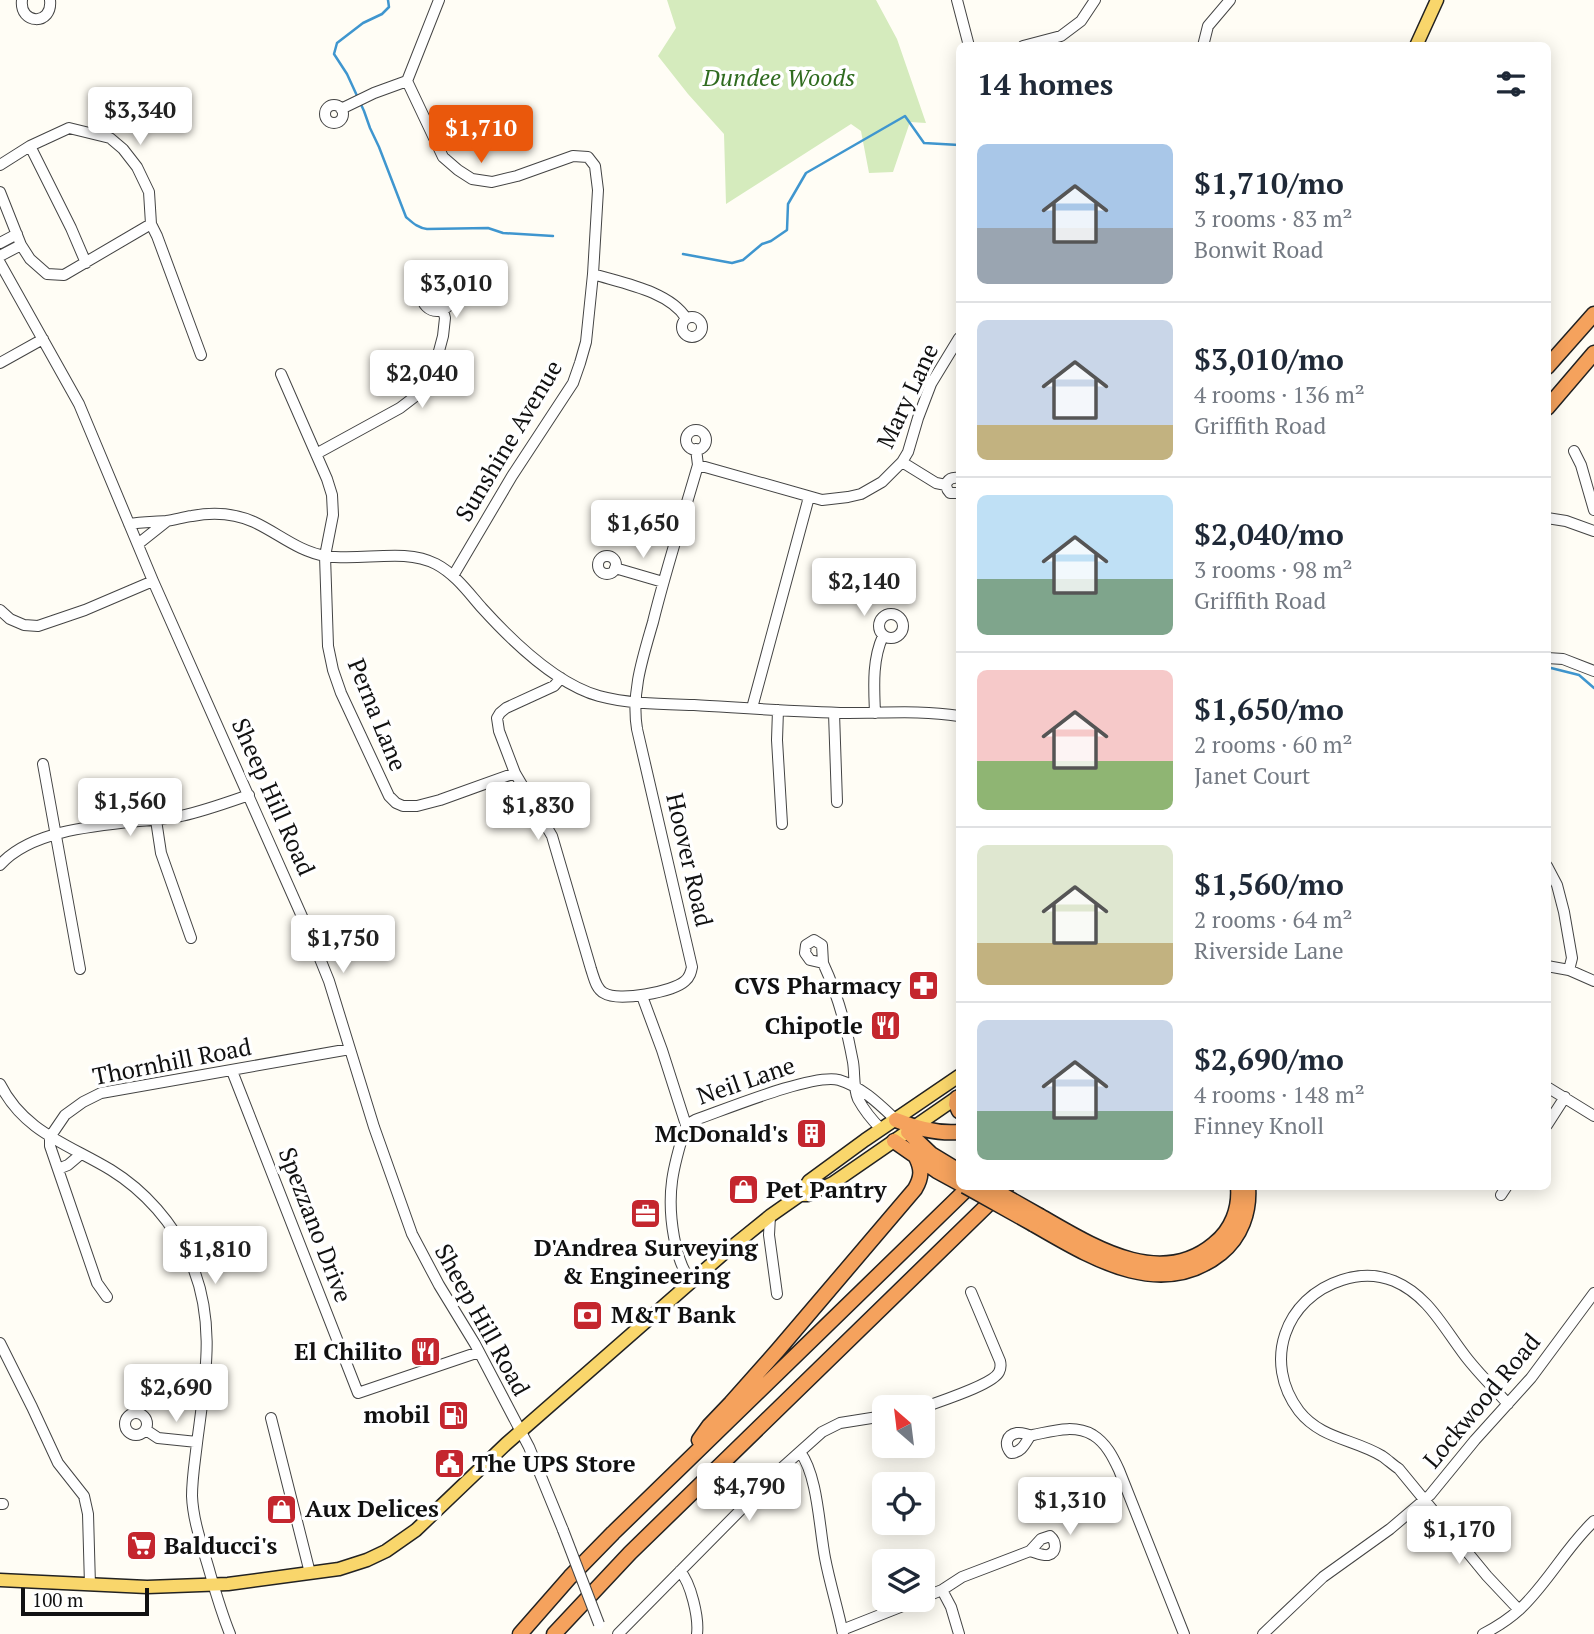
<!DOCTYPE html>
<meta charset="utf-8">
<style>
:root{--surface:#fff;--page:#f6f6f7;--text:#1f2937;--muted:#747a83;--line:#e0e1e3;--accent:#ea580c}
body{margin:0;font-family:"PT Serif",serif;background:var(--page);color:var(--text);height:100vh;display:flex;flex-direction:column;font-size:26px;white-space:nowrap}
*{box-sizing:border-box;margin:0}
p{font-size:23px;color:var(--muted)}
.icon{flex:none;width:38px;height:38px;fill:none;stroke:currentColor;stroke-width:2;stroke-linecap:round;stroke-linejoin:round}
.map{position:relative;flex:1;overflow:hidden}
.drawer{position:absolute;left:956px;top:42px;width:595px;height:1148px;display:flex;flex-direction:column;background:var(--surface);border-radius:10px;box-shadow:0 4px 18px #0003}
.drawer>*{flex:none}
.needle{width:46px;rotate:332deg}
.buttons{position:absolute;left:872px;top:1395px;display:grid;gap:14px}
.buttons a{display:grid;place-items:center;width:63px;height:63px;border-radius:10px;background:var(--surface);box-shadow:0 4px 18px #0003;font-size:35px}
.scale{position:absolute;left:21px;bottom:18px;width:128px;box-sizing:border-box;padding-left:7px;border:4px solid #111;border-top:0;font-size:19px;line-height:24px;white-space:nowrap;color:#111;-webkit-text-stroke:5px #fff;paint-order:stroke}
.price{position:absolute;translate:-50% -60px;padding:0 16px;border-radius:7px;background:#fff;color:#222;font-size:23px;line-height:46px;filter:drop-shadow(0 2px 4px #0008)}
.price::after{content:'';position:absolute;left:50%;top:42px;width:21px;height:16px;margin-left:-10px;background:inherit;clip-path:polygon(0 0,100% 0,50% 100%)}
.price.on{background:var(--accent);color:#fff}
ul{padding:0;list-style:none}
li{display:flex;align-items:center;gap:21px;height:175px;padding:0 21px}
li+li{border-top:2px solid var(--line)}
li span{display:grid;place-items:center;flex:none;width:196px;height:140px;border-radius:10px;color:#555}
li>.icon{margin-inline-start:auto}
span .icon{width:84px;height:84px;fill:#fffc;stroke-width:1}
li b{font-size:30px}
h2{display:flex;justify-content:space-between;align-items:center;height:84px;padding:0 21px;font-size:30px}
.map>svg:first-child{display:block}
.green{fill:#d5ebbd}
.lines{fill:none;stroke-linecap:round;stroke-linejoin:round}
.stream{stroke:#3f96cf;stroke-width:2.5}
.minor-casing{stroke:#444;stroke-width:12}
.major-casing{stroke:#222;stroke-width:15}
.highway-casing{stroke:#222;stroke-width:17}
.minor{stroke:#fff;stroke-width:10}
.major{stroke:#f9d66b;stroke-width:12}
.highway{stroke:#f5a25d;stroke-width:14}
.minor-bridge-casing{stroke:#444;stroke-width:12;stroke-linecap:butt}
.highway-bridge-casing{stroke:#222;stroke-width:17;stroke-linecap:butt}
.minor-bridge{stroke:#fff;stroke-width:10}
.highway-bridge{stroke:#f5a25d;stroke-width:14}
.labels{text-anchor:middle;stroke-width:7;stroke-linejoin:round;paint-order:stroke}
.park-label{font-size:24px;font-style:italic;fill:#2f6b1f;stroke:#fff}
.street-label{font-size:24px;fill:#111;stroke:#fff}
.poi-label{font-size:24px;font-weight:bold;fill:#111;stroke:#fff;text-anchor:end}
</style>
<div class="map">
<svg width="1594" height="1634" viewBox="0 0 1594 1634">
<rect width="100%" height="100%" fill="#fffdf5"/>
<!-- green -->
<path class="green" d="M667,0h209l21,39 29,84 -16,-1 -17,50 -24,1 -8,-42 -10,-7 -125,80 -2,-70 -36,-40 -30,-38 18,-28z"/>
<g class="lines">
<!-- stream -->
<path class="stream" d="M388,0l1,7 -7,7 -19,9 -26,20 -3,11 13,20 17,37 6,17 9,19 27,70c7,6 12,11 21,12l61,-1 15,5 50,3
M683,254l49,9 11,-3 19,-16 9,-3 16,-11 1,-26 18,-31 99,-57 19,27 35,2
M1547,669l4,-1 28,7 15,13"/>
<defs>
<path id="minor" d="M22,0c-3,25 31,26 28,0
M439,0l-32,81 36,76 15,13 14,9 20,3 25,-6 56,-20 15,1 7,9 3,24 -5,84 -7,68 -6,21 -7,20 -61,93 -59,100
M957,0l12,46
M1023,46l38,-10 20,-15 14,-21
M1203,46l5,-20 22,-26
M325 114a9 9 0 1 1 18 0a9 9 0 1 1-18 0Z
M341,109l33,-16 33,-12
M30,146l41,82 15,35
M0,165l30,-19 39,-18 41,10 13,11 14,18 12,25 2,32 -87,51 -17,-1 -17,-15 -9,-14 -21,-53
M151,224l6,12 44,119
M0,243l17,-9
M0,256l21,-11
M0,263l79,141 74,177 159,358 17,42 45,146 38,107 27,51 36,59 54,103 34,83
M593,274c29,9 76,17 93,44
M422 296a15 15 0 1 1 30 0a15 15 0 1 1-30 0Z
M682 327a10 10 0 1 1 20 0a10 10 0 1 1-20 0Z
M0,363l43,-24
M281,374l46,105 5,16 1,20 -8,41 3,90 5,24 8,23 48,103 7,7 7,3h14l23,-6 75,-27
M686 440a10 10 0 1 1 20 0a10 10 0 1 1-20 0Z
M1574,451l7,14 13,45
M316,454l84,-46 17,-13 9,-13 13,-31 4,-15 2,-18 -2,-8
M902,462l34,21 10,2
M698,465l124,35 26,-3 13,-3 21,-12 20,-20 6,-10 10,-34 13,-34 28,-46
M959,478c-11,-2 -17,7 -9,15h9
M1547,518l19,3 28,10
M129,524c12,-2 24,-2 37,-3 9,-1 17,-4 26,-5 21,-4 42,-3 62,6 24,11 45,30 72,34 34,6 78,-9 110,8 19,10 32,28 46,44 29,32 74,76 117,88 30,8 64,8 95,9 51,3 103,7 154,8 37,0 74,-3 111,3
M138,544l29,-23
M598 565a9 9 0 1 1 18 0a9 9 0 1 1-18 0Z
M615,568l48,14
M0,610l10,9 14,6 14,1 47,-16 68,-29
M879 626a12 12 0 1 1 24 0a12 12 0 1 1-24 0Z
M1547,658l16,1 31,12
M561,678l-7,8 -48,22 -6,5 -3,5 2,13 16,42 37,63 39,133c3,9 5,20 13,24 14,9 69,-1 81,-12 5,-4 6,-9 7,-14l-55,-238c-6,-37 6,-72 16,-107 13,-53 30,-105 45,-157l-2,-16
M752,708l57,-211
M778,710l-1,30 5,84
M834,713l3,89
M875,713c-1,-26 -3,-53 8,-77
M43,764l37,205
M156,820l5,33 30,85
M0,865c38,-43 128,-40 181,-49 23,-5 45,-13 68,-21
M1547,866l10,19 7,27 8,46 -3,12
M823,963l-1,-18 -8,-5 -8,5 -1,8 5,7 13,3c14,30 24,66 30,99 2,12 0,25 5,37 6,11 15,22 23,30
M1547,966l22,4 25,11
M642,996l20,54 24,75
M232,1071l126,322 121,-41
M0,1084c24,48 68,60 111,86 34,21 62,53 79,90 27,61 15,120 7,183 -2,18 -5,35 -5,53 1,26 11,52 18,77 6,21 12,41 20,61
M1547,1087l47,29
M1547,1125l18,-28
M58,1169l10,-4 13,-11
M1501,1195l6,-9
M770,1216l-1,19 8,59
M691,1282c-10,-14 -14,-28 -17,-45 -8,-44 -1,-70 12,-112l9,-5c29,-10 118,-47 144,-40 23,7 40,24 57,40
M107,1297l-10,-14 -47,-137v-9l15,-22 18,-13 18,-9 249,-44
M0,1343l32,64 26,56 26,33 4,18 2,71
M1508,1404c-15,-17 -32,-33 -45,-51 -21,-28 -36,-58 -69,-72 -17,-7 -34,-7 -52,-1 -57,18 -80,82 -43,131 22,28 55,28 83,45 6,4 11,9 17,13l88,107 32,34
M922,1408c15,-6 71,-23 77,-36 2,-4 2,-7 1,-11l-29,-69
M125 1424a11 11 0 1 1 22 0a11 11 0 1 1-22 0Z
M271,1418l39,155
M146,1430l12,8 39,4
M1030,1436c-5,8 -9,17 -19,17 -7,-8 -5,-18 6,-20 6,-1 11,3 16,2 20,-4 41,-11 60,0 13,8 20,22 26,35l65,164
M800,1452c18,24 19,75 25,106 5,26 13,51 18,76
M0,1504h3
M680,1571c11,12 19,47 17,63
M942,1590l9,17 8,27
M922,1598l20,-8 20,-13 68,-26 11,-12 9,-3c6,5 8,16 -2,19 -5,1 -13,-3 -18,-4
M842,1630l76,-30
M618,1634l166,-168 38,-34 18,-9 44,-7
M1263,1634l60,-57 67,-48 40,-34 45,-55 56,-62 63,-85
M1483,1634c14,-7 26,-15 37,-25 28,-26 46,-62 74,-88"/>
<path id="major" d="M1416,46l21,-46
M800,1195h8l25,-12 126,-87
M0,1580l147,7 81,-3 111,-15 28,-9 19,-9 30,-21 90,-86 217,-190 47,-38 30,-21 9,-14 56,-41 94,-64"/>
<path id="highway" d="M1547,367l47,-53
M1547,408l47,-55
M957,1098l-1,6 3,7
M896,1120c20,8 41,14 63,12
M908,1132l23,22 28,17
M894,1141l43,30 22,12
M1040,1216c51,29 119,74 174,28 18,-14 26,-36 24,-58
M1033,1224c56,32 127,78 188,29 20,-16 29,-41 27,-67
M699,1440l10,-14 22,-23 47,-53 137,-161c7,-12 7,-20 1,-32
M520,1634l50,-57 43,-44 357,-347
M554,1634l76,-81 377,-367"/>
</defs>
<!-- minor casing -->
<use href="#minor" class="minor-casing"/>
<!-- major casing -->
<use href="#major" class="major-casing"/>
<!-- highway casing -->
<use href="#highway" class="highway-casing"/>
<!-- minor -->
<use href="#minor" class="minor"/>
<!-- major -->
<use href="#major" class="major"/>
<!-- highway -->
<use href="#highway" class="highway"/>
<defs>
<path id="minor-bridge" d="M563,1530l36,94"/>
<path id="highway-bridge" d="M965,1186l68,38
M987,1186l53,30"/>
</defs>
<!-- minor-bridge casing -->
<use href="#minor-bridge" class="minor-bridge-casing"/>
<!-- highway-bridge casing -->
<use href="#highway-bridge" class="highway-bridge-casing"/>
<!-- minor-bridge -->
<use href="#minor-bridge" class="minor-bridge"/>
<!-- highway-bridge -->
<use href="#highway-bridge" class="highway-bridge"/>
</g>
<!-- icons -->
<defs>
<symbol id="pharmacy-square" viewBox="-11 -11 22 22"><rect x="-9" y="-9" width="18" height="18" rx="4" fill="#c4262e" stroke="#fff"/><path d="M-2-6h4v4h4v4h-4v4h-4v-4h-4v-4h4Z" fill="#fff"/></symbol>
<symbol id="restaurant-square" viewBox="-11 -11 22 22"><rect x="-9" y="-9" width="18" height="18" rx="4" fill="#c4262e" stroke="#fff"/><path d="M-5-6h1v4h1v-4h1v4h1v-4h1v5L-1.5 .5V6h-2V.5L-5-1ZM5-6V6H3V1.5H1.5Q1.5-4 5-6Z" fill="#fff"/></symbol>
<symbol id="building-square" viewBox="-11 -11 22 22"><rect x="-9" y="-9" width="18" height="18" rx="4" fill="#c4262e" stroke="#fff"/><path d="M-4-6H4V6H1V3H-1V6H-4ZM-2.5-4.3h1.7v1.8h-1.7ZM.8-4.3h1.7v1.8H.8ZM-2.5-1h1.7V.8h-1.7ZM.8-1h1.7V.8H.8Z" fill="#fff"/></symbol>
<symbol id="shop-square" viewBox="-11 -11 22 22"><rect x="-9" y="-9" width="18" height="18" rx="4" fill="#c4262e" stroke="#fff"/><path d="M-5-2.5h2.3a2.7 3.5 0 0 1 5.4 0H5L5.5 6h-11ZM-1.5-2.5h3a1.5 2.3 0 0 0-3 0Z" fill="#fff"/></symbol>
<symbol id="office-square" viewBox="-11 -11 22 22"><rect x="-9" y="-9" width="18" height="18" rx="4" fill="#c4262e" stroke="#fff"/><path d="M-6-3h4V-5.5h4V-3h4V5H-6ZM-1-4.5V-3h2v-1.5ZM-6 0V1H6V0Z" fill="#fff"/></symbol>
<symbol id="bank-square" viewBox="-11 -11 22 22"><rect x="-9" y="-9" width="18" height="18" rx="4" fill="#c4262e" stroke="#fff"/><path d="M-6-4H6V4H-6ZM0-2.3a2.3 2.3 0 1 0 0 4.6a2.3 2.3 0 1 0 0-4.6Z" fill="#fff"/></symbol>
<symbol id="fuel-square" viewBox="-11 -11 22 22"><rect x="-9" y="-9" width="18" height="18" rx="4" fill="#c4262e" stroke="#fff"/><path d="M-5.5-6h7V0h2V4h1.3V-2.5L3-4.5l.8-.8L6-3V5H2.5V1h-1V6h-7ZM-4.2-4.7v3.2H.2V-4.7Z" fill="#fff"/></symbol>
<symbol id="civic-square" viewBox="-11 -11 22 22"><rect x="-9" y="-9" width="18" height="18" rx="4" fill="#c4262e" stroke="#fff"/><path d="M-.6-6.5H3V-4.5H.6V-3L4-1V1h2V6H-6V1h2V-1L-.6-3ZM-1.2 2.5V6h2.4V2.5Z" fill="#fff"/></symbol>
<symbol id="supermarket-square" viewBox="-11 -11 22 22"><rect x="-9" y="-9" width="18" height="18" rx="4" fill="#c4262e" stroke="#fff"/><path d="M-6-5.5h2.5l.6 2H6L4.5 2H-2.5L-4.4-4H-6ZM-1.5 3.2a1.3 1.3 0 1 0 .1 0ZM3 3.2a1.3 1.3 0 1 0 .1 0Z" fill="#fff"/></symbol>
</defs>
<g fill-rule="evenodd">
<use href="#pharmacy-square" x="906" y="968" width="35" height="35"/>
<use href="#restaurant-square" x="868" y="1008" width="35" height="35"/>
<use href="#building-square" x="794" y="1116" width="35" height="35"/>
<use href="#shop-square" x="726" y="1172" width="35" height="35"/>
<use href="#office-square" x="628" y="1196" width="35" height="35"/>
<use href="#bank-square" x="570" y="1298" width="35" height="35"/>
<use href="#restaurant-square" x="408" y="1334" width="35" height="35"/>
<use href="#fuel-square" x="436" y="1398" width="35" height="35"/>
<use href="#civic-square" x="432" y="1446" width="35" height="35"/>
<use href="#shop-square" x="264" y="1492" width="35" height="35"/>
<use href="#supermarket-square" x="124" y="1528" width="35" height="35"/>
</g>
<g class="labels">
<!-- park labels -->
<g class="park-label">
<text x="779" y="86">Dundee Woods</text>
</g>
<!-- street labels -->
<g class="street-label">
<text transform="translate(908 396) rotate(-65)" y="8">Mary Lane</text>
<text transform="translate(509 441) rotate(-59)" y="8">Sunshine Avenue</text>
<text transform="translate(377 715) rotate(68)" y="8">Perna Lane</text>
<text transform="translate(273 797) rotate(66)" y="8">Sheep Hill Road</text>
<text transform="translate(689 860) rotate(77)" y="8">Hoover Road</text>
<text transform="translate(172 1062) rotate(-11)" y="8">Thornhill Road</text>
<text transform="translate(746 1081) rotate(-19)" y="8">Neil Lane</text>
<text transform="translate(315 1225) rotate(69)" y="8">Spezzano Drive</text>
<text transform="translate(482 1320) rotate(61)" y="8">Sheep Hill Road</text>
<text transform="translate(1482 1401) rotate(-50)" y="8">Lockwood Road</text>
</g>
<!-- poi labels -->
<g class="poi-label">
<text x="901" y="994">CVS Pharmacy</text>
<text x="863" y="1034">Chipotle</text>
<text x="788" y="1142">McDonald's</text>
<text x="766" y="1198" text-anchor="start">Pet Pantry</text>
<text x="646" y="1256" text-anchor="middle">D'Andrea Surveying<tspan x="646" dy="28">&amp; Engineering</tspan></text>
<text x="611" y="1323" text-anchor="start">M&amp;T Bank</text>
<text x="402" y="1360">El Chilito</text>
<text x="430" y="1423">mobil</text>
<text x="472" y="1472" text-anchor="start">The UPS Store</text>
<text x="305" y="1517" text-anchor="start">Aux Delices</text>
<text x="164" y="1554" text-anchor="start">Balducci's</text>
</g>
</g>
</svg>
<div class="buttons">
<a><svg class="needle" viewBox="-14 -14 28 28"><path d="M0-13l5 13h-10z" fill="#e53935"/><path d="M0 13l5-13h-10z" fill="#747a83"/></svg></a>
<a><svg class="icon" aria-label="locate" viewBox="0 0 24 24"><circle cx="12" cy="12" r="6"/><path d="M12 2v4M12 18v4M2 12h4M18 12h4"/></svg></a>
<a><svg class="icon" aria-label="layers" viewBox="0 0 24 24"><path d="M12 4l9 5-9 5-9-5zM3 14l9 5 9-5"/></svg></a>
</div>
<div class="scale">100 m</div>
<b class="price" style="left:140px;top:147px">$3,340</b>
<b class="price on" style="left:481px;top:165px">$1,710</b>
<b class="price" style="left:456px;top:320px">$3,010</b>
<b class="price" style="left:422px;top:410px">$2,040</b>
<b class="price" style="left:643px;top:560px">$1,650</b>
<b class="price" style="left:864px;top:618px">$2,140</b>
<b class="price" style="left:130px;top:838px">$1,560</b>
<b class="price" style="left:538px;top:842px">$1,830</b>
<b class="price" style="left:343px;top:975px">$1,750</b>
<b class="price" style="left:215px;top:1286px">$1,810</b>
<b class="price" style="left:176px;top:1424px">$2,690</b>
<b class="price" style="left:749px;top:1523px">$4,790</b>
<b class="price" style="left:1070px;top:1537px">$1,310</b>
<b class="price" style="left:1459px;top:1566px">$1,170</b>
<section class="drawer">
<h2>14 homes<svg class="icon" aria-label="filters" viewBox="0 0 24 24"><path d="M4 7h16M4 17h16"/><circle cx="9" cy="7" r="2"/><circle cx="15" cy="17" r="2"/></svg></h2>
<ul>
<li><span style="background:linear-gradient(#a9c7e8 60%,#9aa5b1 0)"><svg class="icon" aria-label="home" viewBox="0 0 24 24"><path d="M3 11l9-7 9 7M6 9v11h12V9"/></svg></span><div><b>$1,710/mo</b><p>3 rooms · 83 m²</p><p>Bonwit Road</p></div></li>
<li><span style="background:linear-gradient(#c9d6e8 75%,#c2b280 0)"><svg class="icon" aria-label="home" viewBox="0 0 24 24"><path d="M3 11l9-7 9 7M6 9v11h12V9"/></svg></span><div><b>$3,010/mo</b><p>4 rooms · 136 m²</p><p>Griffith Road</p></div></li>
<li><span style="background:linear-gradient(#bfe0f5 60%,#7fa58c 0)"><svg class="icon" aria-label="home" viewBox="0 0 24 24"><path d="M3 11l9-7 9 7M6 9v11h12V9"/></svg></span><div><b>$2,040/mo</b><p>3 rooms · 98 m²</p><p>Griffith Road</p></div></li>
<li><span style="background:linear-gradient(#f6c9c9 65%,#8fb573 0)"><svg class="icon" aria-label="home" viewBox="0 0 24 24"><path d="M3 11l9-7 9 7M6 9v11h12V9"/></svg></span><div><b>$1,650/mo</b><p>2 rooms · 60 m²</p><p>Janet Court</p></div></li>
<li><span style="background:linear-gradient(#dfe7d0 70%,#c2b280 0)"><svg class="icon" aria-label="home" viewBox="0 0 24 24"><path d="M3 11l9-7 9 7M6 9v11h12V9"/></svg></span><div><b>$1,560/mo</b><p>2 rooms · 64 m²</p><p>Riverside Lane</p></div></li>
<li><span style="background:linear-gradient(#c9d6e8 65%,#7fa58c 0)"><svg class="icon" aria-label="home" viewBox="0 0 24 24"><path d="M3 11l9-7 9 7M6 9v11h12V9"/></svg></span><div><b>$2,690/mo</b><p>4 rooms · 148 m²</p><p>Finney Knoll</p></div></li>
</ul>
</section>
</div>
